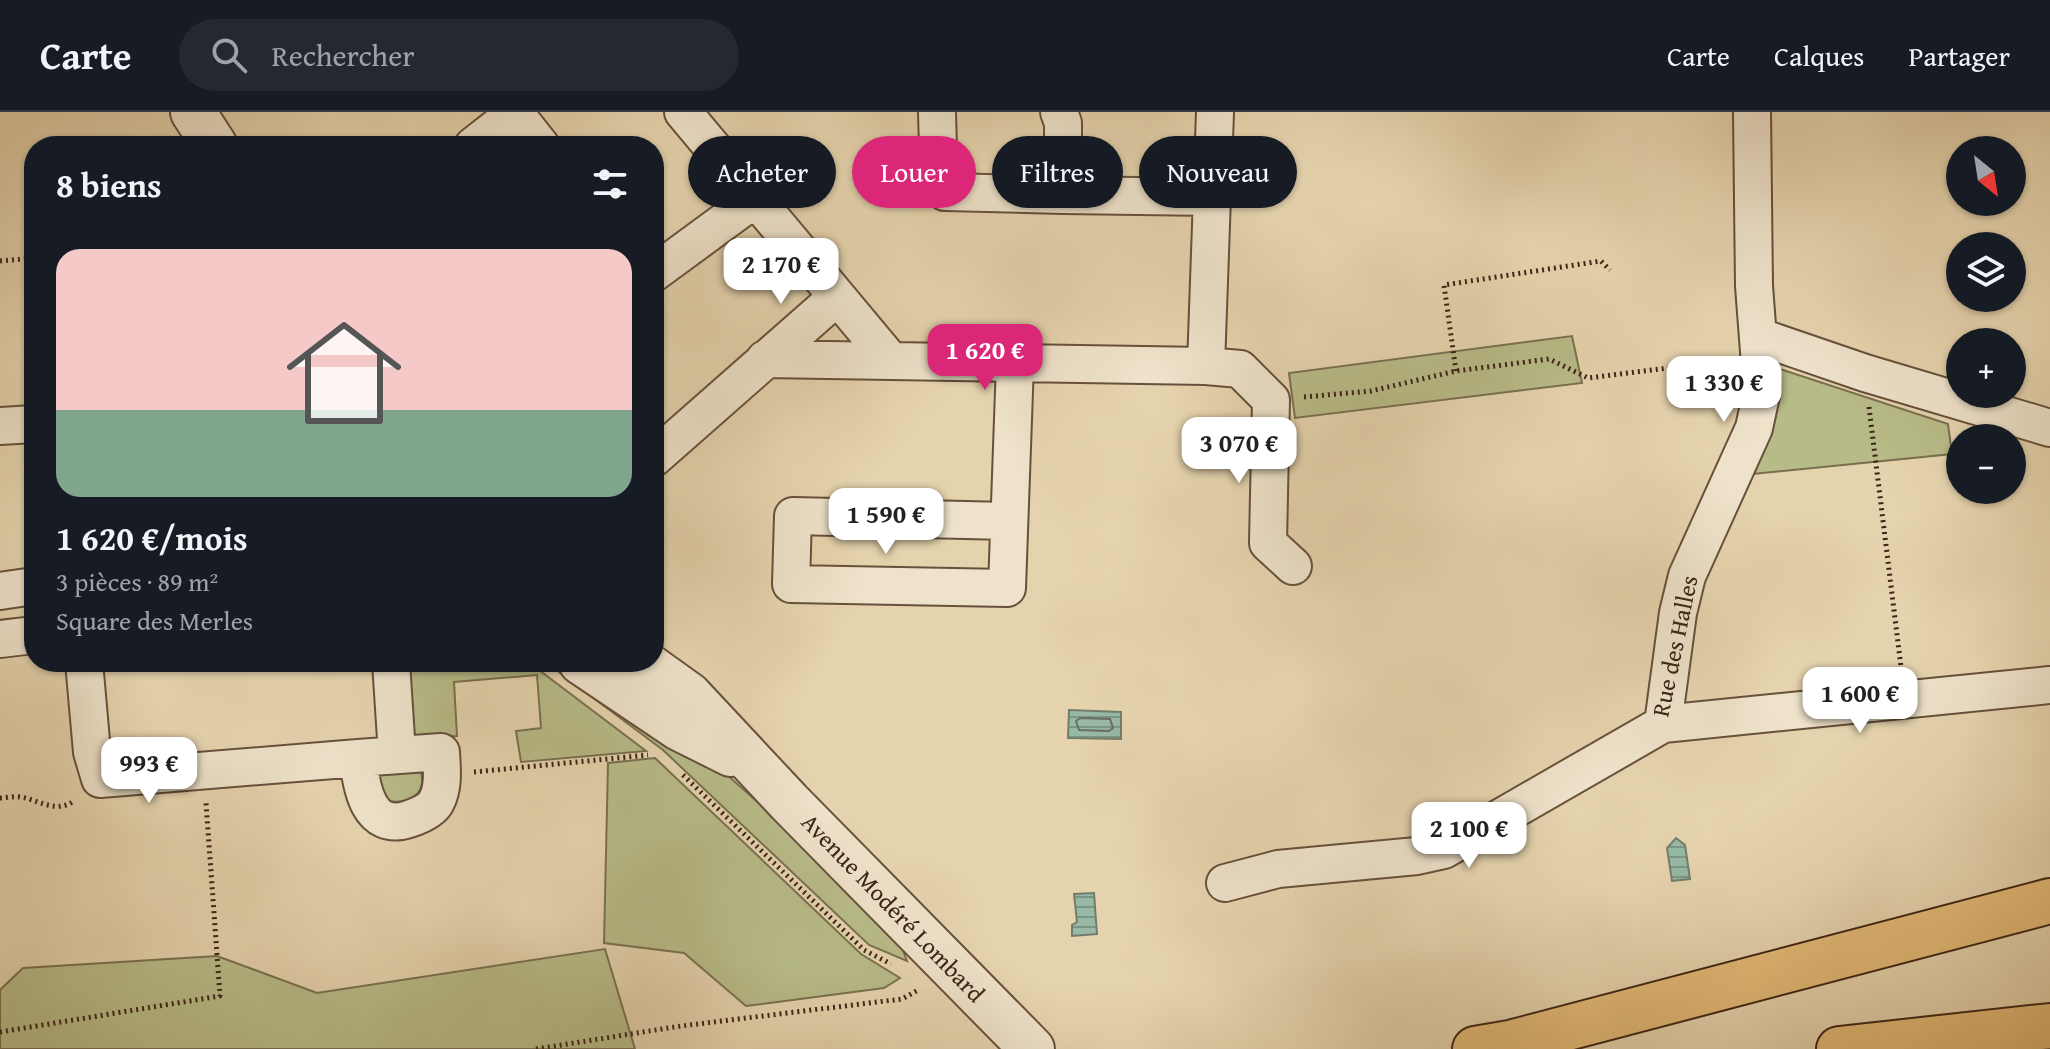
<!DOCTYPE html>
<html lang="fr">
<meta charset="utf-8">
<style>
:root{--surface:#171b24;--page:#242831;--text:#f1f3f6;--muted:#9ea1a6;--line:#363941;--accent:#db2777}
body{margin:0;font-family:"Gentium Book Plus",serif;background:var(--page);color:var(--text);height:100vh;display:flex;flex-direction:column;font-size:30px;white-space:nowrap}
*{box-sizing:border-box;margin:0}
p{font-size:26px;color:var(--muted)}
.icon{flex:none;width:44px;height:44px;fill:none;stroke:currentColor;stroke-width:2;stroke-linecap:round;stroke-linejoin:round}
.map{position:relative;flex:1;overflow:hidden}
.details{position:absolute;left:24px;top:24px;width:640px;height:536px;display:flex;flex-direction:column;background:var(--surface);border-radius:32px;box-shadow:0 2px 6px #0004}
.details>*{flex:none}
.hud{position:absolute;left:688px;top:24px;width:760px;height:72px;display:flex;gap:16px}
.needle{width:52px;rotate:150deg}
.fabs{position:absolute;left:1946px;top:24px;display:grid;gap:16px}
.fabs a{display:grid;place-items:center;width:80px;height:80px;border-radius:50%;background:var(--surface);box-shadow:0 2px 6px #0004;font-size:40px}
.price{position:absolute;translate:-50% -68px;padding:0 18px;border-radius:16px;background:#fff;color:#222;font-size:26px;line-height:52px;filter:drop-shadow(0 2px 4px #0008)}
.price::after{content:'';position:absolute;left:50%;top:48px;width:24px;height:18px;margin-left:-12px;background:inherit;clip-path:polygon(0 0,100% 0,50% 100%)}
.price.active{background:var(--accent);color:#fff}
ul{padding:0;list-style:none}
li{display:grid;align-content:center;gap:16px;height:424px;padding:0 32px}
li span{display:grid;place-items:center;height:248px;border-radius:24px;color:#555}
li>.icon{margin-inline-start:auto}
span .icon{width:144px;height:144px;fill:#fffc;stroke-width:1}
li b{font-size:34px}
h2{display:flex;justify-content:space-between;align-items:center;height:96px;padding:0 32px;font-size:34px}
.chip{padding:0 28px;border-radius:36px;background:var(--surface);box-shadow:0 2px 6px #0004;font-size:28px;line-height:72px}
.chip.active{background:var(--accent);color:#fff}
header{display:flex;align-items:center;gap:48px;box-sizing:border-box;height:112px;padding:0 40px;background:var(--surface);border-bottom:2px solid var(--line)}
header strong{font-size:38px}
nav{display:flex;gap:44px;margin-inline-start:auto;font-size:28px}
.search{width:560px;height:72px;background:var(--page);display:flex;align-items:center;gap:20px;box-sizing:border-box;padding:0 28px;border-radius:44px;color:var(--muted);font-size:30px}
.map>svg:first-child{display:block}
.green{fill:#b7bb88;stroke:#7a7050;stroke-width:2}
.water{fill:url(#water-rules);stroke:#737d6c;stroke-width:2}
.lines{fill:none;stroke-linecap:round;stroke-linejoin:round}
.shore{stroke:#6a6e5e;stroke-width:2}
.minor-casing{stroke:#67503c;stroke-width:40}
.tertiary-casing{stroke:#67503c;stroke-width:48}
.trunk-casing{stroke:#3d2417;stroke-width:48}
.path{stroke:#3d2417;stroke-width:5;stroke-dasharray:2 4;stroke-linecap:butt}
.minor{stroke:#eee2ca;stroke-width:36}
.tertiary{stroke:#eee2ca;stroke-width:44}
.trunk{stroke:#e2ba76;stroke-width:44}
.labels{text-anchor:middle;stroke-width:6;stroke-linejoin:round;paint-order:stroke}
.street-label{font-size:24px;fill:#3d2417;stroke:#eee2ca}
</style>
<header>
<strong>Carte</strong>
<div class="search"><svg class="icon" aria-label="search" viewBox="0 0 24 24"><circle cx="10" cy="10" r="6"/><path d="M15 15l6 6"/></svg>Rechercher</div>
<nav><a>Carte</a><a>Calques</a><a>Partager</a></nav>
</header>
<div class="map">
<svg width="2050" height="937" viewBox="0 0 2050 937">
<defs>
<pattern id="water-rules" width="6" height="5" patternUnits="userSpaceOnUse" patternTransform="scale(2)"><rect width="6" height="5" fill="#97b9a5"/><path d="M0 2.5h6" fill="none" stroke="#7c9685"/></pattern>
</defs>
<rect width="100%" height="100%" fill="#e5d3ad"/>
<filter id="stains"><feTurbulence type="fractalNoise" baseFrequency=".0025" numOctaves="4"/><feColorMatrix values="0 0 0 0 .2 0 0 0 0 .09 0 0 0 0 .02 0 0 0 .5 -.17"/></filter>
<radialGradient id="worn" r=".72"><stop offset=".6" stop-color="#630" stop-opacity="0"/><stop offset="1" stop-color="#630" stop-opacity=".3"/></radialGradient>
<!-- green -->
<path class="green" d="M1572,224l10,47 -287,35 -6,-45z
M1780,257l168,55 4,30 -200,20 21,-49z
M402,550l129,2 115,87 -125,11 -5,-31 25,-3 -4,-53 -83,7 3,54 -49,3z
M551,550h19l139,97 60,53 132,133 6,16 -38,-16 -206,-195 -111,-83z
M655,646l206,196 39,24 -16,10 -138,18 -62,-53 -80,-10 4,-180z
M419,656c12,24 -12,39 -33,32l-11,-23 8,-7z
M605,837l30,100h-635v-59l23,-22 194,-12 100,37z"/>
<!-- water -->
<path class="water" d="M1069,598l52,2v27l-53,-1z
M1676,726l9,7 5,34 -18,2 -5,-33z
M1094,781l3,41 -25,2v-11l5,-3 -3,-28z"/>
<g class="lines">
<!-- shore -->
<path class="shore" d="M1080,606l30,1 3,9 -4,3 -30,-1 -3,-9z"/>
<defs>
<path id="minor" d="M683,0l208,249
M937,0l2,74 6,6 118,3
M1059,0l4,11v72l150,2
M473,34l42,-33 26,33
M654,161l102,-75
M1760,225l105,36 185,55
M765,247l441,7 34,3 31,31 -3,143 25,23
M1206,254l9,-254
M0,314l34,-2
M654,346l183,-161
M1008,409l-215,-5 -2,68 216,4 8,-225
M0,479l34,-5
M0,527l34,-4
M84,550l8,90 8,27 258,-21
M391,550l6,92
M1663,612l15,-111 9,-37 67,-148 8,-37 -8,-105 -2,-174
M441,640c1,16 3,36 -5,50 -5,9 -18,14 -27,17 -41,14 -48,-33 -51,-61z
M1225,771l53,-14 139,-13 27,-6 219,-126 387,-39"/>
<path id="tertiary" d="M193,0l22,34
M581,550l98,66 52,26
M643,550l46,33 100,107 243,247"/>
<path id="trunk" d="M1475,937l35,-6 540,-142
M1839,937l211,-23"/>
</defs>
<!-- minor casing -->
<use href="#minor" class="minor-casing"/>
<!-- tertiary casing -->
<use href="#tertiary" class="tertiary-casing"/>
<!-- trunk casing -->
<use href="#trunk" class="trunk-casing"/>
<!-- path -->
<path class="path" d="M0,149l34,-3
M1456,259l-12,-86 157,-24 9,9
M1304,285l67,-6 85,-20 93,-12 39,19 137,-17
M1869,295l32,260
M474,660l174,-17
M683,663l181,175 27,14
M0,686c6,0 13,-2 20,-1 17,2 37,18 55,3
M0,920l220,-36 -14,-193
M536,937l145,-23 221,-27 18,-10"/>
<!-- minor -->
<use href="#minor" class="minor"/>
<!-- tertiary -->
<use href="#tertiary" class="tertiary"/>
<!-- trunk -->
<use href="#trunk" class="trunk"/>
</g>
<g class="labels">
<!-- street labels -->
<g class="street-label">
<text transform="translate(1675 534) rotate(-78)" y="8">Rue des Halles</text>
<text transform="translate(893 796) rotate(46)" y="8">Avenue Modéré Lombard</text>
</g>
</g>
<rect width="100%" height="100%" filter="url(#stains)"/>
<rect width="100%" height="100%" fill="url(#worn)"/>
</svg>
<div class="fabs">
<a><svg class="needle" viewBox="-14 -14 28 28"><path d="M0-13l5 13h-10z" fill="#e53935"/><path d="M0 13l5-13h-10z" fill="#9ea1a6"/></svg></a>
<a><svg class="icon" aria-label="layers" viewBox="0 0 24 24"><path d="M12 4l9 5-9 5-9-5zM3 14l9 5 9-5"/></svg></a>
<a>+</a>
<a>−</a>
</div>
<b class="price" style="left:781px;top:194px">2 170 €</b>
<b class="price active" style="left:985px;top:280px">1 620 €</b>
<b class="price" style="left:1724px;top:312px">1 330 €</b>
<b class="price" style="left:1239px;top:373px">3 070 €</b>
<b class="price" style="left:886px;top:444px">1 590 €</b>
<b class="price" style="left:1860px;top:623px">1 600 €</b>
<b class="price" style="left:149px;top:693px">993 €</b>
<b class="price" style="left:1469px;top:758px">2 100 €</b>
<div class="hud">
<a class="chip">Acheter</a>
<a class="chip active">Louer</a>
<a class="chip">Filtres</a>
<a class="chip">Nouveau</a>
</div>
<section class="details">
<h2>8 biens<svg class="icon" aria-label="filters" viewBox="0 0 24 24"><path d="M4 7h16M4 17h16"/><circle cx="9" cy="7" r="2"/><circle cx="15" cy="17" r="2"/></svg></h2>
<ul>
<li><span style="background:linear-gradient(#f6c9c9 65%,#7fa58c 0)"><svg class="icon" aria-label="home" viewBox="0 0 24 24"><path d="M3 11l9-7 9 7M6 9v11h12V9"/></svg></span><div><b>1 620 €/mois</b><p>3 pièces · 89 m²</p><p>Square des Merles</p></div></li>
</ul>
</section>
</div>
